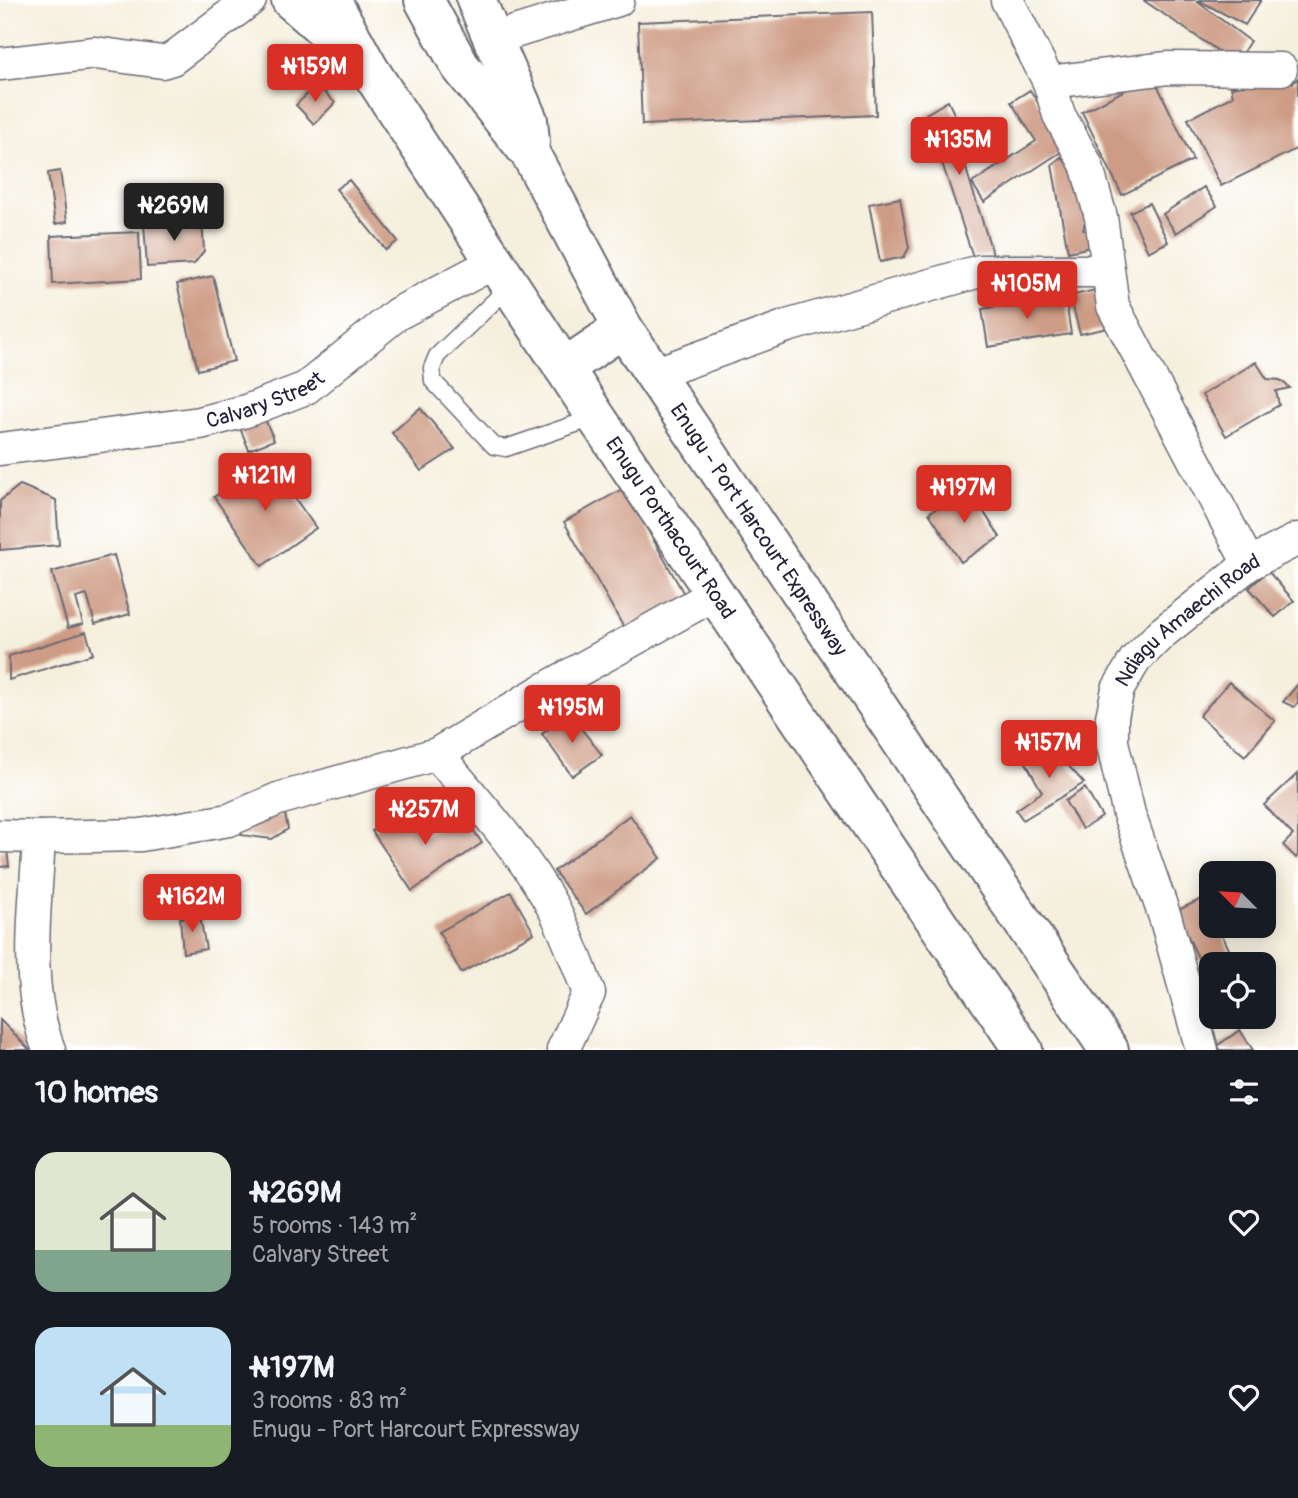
<!DOCTYPE html>
<meta charset="utf-8">
<style>
:root{--surface:#171b24;--page:#20242c;--text:#f1f3f6;--muted:#9ea1a6;--accent:#d93025}
body{margin:0;font-family:Pangolin,sans-serif;background:var(--page);color:var(--text);height:100vh;display:flex;flex-direction:column;font-size:26px;white-space:nowrap}
*{box-sizing:border-box;margin:0}
p{font-size:23px;color:var(--muted)}
.icon{flex:none;width:38px;height:38px;fill:none;stroke:currentColor;stroke-width:2;stroke-linecap:round;stroke-linejoin:round}
.map{position:relative;height:1050px;overflow:hidden}
.sheet{display:flex;flex-direction:column;background:var(--surface);flex:1}
.sheet>*{flex:none}
.needle{width:46px;rotate:294deg}
.buttons{position:absolute;left:1199px;top:861px;display:grid;gap:14px}
.buttons a{display:grid;place-items:center;width:77px;height:77px;border-radius:14px;background:var(--surface);box-shadow:0 4px 18px #0003;font-size:35px}
.price{position:absolute;translate:-50% -60px;padding:0 16px;border-radius:7px;background:var(--accent);color:#fff;font-size:23px;line-height:46px;filter:drop-shadow(0 2px 4px #0008)}
.price::after{content:'';position:absolute;left:50%;top:42px;width:21px;height:16px;margin-left:-10px;background:inherit;clip-path:polygon(0 0,100% 0,50% 100%)}
.price.current{background:#222;color:#fff}
ul{padding:0;list-style:none}
li{display:flex;align-items:center;gap:21px;height:175px;padding:0 35px}
li span{display:grid;place-items:center;flex:none;width:196px;height:140px;border-radius:21px;color:#555}
li>.icon{margin-inline-start:auto}
span .icon{width:84px;height:84px;fill:#fffc;stroke-width:1}
li b{font-size:30px}
h2{display:flex;justify-content:space-between;align-items:center;height:84px;padding:0 35px;font-size:30px}
.map>svg:first-child{display:block}
.building{fill:#ce9c85}
.lines{fill:none;stroke-linecap:round;stroke-linejoin:round}
.lane-casing{stroke:#6c6a74;stroke-width:19}
.street-casing{stroke:#6c6a74;stroke-width:35}
.highway-casing{stroke:#6c6a74;stroke-width:42}
.lane{stroke:#fff;stroke-width:16}
.street{stroke:#fff;stroke-width:32}
.highway{stroke:#fff;stroke-width:38}
.labels{text-anchor:middle;stroke-width:6;stroke-linejoin:round;paint-order:stroke}
.street-label{font-size:21px;fill:#22223b;stroke:#fff}
</style>
<div class="map">
<svg width="1298" height="1050" viewBox="0 0 1298 1050">
<rect width="100%" height="100%" fill="#fff"/>
<filter id="ink" filterUnits="userSpaceOnUse"><feTurbulence type="fractalNoise" baseFrequency=".0143" numOctaves="2"/><feDisplacementMap in="SourceGraphic" scale="14" xChannelSelector="R" yChannelSelector="G"/><feConvolveMatrix kernelMatrix="1 2 1 2 8 2 1 2 1" color-interpolation-filters="sRGB"/></filter>
<filter id="wash" filterUnits="userSpaceOnUse"><feTurbulence type="fractalNoise" baseFrequency=".00686" numOctaves="4" result="noise"/><feDisplacementMap in="SourceGraphic" scale="28" xChannelSelector="R" yChannelSelector="G"/><feGaussianBlur stdDeviation="1.57" result="paint"/><feColorMatrix in="noise" values="0 0 0 0 0 0 0 0 0 0 0 0 0 0 0 0 0 1.4 0 .05"/><feComposite in="paint" operator="in"/></filter>
<g filter="url(#wash)">
<rect width="100%" height="100%" fill="#f5efdd"/>
<g id="blocks">
<!-- building -->
<path class="building" d="M1143,0h52l55,41 -14,22z
M1198,0h63l-16,25z
M872,12l4,103 -234,10 -4,-103z
M1153,76l40,84 -71,35 -40,-83z
M1288,77l5,6 5,-5v70l-77,38 -33,-67 45,-23 -2,-9z
M317,85l18,18 -21,21 -18,-19z
M1030,90l37,58 -83,54 -12,-19 64,-42 -25,-39z
M948,101l11,23 8,48 26,83 -20,2 -47,-143z
M1061,157l24,26 5,16 -7,31 11,2 -3,15 -23,5 -16,-87z
M60,171l7,51 -12,2 -7,-51z
M349,180l49,61 -12,9 -50,-61z
M1204,187l13,19 -41,27 -13,-19z
M900,198l9,50 -5,9 -24,5 -11,-58z
M1149,203l19,39 -20,10 -18,-40z
M202,219l2,32 -10,13 -47,3 -3,-43z
M139,232l2,47 -88,5 -2,-48z
M213,276l21,85 -36,9 -21,-86z
M1100,289l8,39 -28,6 -10,-38z
M1065,295l6,39 -83,13 -6,-38z
M1256,362l11,17 13,1 10,8 -14,3 3,14 -53,31 -24,-41z
M420,408l35,41 -34,22 -29,-38z
M264,417l10,23 -25,10 -9,-22z
M267,459l49,69 -54,38 -48,-69z
M20,485l36,15 3,45 -59,5v-49z
M624,488l64,113 -60,34 -64,-113z
M968,488l32,49 -39,25 -32,-49z
M114,555l16,59 -35,10 -8,-29 -11,3 7,26 -15,4 -16,-56z
M1268,571l26,30 -19,16 -26,-29z
M86,632l7,22 -84,26v-24z
M1229,682l46,39 -30,35 -46,-40z
M1298,684v18l-4,5 -11,-5z
M569,713l33,42 -30,21 -30,-42z
M1049,744l35,39 -61,37 -7,-10 26,-18 -18,-33z
M1298,773v82l-2,3 -13,-13 10,-10 -29,-30z
M1085,788l17,29 -20,12 -17,-28z
M401,812l25,24 35,-24 21,31 -70,48 -40,-60z
M285,814l3,15 -16,10 -31,-4 3,-13z
M630,815l31,43 -75,56 -32,-43z
M7,850l2,16 -9,1v-16z
M511,892l23,41 -73,40 -22,-41z
M1204,898l7,14v14h7l18,38h-25l-2,17 -33,-70z
M200,916l6,33 -23,4 -3,-35z
M0,1020l30,30h-30z
M1240,1030l13,20h-42z"/>
</g>
</g>
<g filter="url(#ink)">
<use href="#blocks" fill-opacity="0" stroke="#6c6a74" stroke-width="2"/>
<g class="lines">
<defs>
<path id="lane" d="M510,286l-73,70 -5,12 1,13 61,65 12,2 90,-31"/>
<g id="street">
<path d="M1007,0l42,82 10,33 27,49 15,53 12,89 136,258"/>
<path d="M492,39l126,-39"/>
<path d="M0,64l95,-11 67,9 10,-3 78,-59"/>
<path d="M1049,82l119,-14 113,1"/>
<path d="M654,374l133,-48 193,-55h126"/>
<path id="s1" d="M0,449l200,-26 46,-12 60,-23 91,-74 98,-52"/>
<path d="M437,754c41,49 86,98 117,155 14,27 24,56 35,84l-26,57"/>
<path d="M0,836l39,1c-3,70 -16,145 10,213"/>
<path d="M39,837l102,-2 88,-15 49,-21 159,-45 101,-61 175,-98"/>
<path id="s2" d="M1202,1050l-36,-130 -37,-106 -17,-72v-25l6,-28 17,-29 27,-27 87,-69 49,-25"/>
</g>
<g id="highway">
<path d="M291,0l56,49"/>
<path id="s3" d="M331,0l38,69 227,348 427,633"/>
<path id="s4" d="M424,0l36,66 71,89 92,173 486,722"/>
<path d="M476,0l52,120 2,22"/>
<path d="M564,368l59,-40"/>
</g>
</defs>
<!-- lane casing -->
<use href="#lane" class="lane-casing"/>
<!-- street casing -->
<use href="#street" class="street-casing"/>
<!-- highway casing -->
<use href="#highway" class="highway-casing"/>
<!-- lane -->
<use href="#lane" class="lane"/>
<!-- street -->
<use href="#street" class="street"/>
<!-- highway -->
<use href="#highway" class="highway"/>
</g>
</g>
<g class="labels">
<!-- street labels -->
<g class="street-label">
<text dy="7" stroke="none"><textPath href="#s1" startOffset="271">Calvary Street</textPath></text>
<text dy="7" stroke="none"><textPath href="#s3" startOffset="628">Enugu Porthacourt Road</textPath></text>
<text dy="7" stroke="none"><textPath href="#s4" startOffset="628">Enugu - Port Harcourt Expressway</textPath></text>
<text dy="7" stroke="none"><textPath href="#s2" startOffset="474">Ndiagu Amaechi Road</textPath></text>
</g>
</g>
</svg>
<div class="buttons">
<a><svg class="needle" viewBox="-14 -14 28 28"><path d="M0-13l5 13h-10z" fill="#e53935"/><path d="M0 13l5-13h-10z" fill="#9ea1a6"/></svg></a>
<a><svg class="icon" aria-label="locate" viewBox="0 0 24 24"><circle cx="12" cy="12" r="6"/><path d="M12 2v4M12 18v4M2 12h4M18 12h4"/></svg></a>
</div>
<b class="price" style="left:315px;top:104px">₦159M</b>
<b class="price" style="left:959px;top:177px">₦135M</b>
<b class="price current" style="left:174px;top:243px">₦269M</b>
<b class="price" style="left:1027px;top:321px">₦105M</b>
<b class="price" style="left:265px;top:513px">₦121M</b>
<b class="price" style="left:964px;top:525px">₦197M</b>
<b class="price" style="left:572px;top:745px">₦195M</b>
<b class="price" style="left:1049px;top:780px">₦157M</b>
<b class="price" style="left:425px;top:847px">₦257M</b>
<b class="price" style="left:192px;top:934px">₦162M</b>
</div>
<section class="sheet">
<h2>10 homes<svg class="icon" aria-label="filters" viewBox="0 0 24 24"><path d="M4 7h16M4 17h16"/><circle cx="9" cy="7" r="2"/><circle cx="15" cy="17" r="2"/></svg></h2>
<ul>
<li><span style="background:linear-gradient(#dfe7d0 70%,#7fa58c 0)"><svg class="icon" aria-label="home" viewBox="0 0 24 24"><path d="M3 11l9-7 9 7M6 9v11h12V9"/></svg></span><div><b>₦269M</b><p>5 rooms · 143 m²</p><p>Calvary Street</p></div><svg class="icon" aria-label="heart" viewBox="0 0 24 24"><path d="M12 20l-8-8c-3-5 5-10 8-4 3-6 11-1 8 4z"/></svg></li>
<li><span style="background:linear-gradient(#bfe0f5 70%,#8fb573 0)"><svg class="icon" aria-label="home" viewBox="0 0 24 24"><path d="M3 11l9-7 9 7M6 9v11h12V9"/></svg></span><div><b>₦197M</b><p>3 rooms · 83 m²</p><p>Enugu - Port Harcourt Expressway</p></div><svg class="icon" aria-label="heart" viewBox="0 0 24 24"><path d="M12 20l-8-8c-3-5 5-10 8-4 3-6 11-1 8 4z"/></svg></li>
</ul>
</section>
